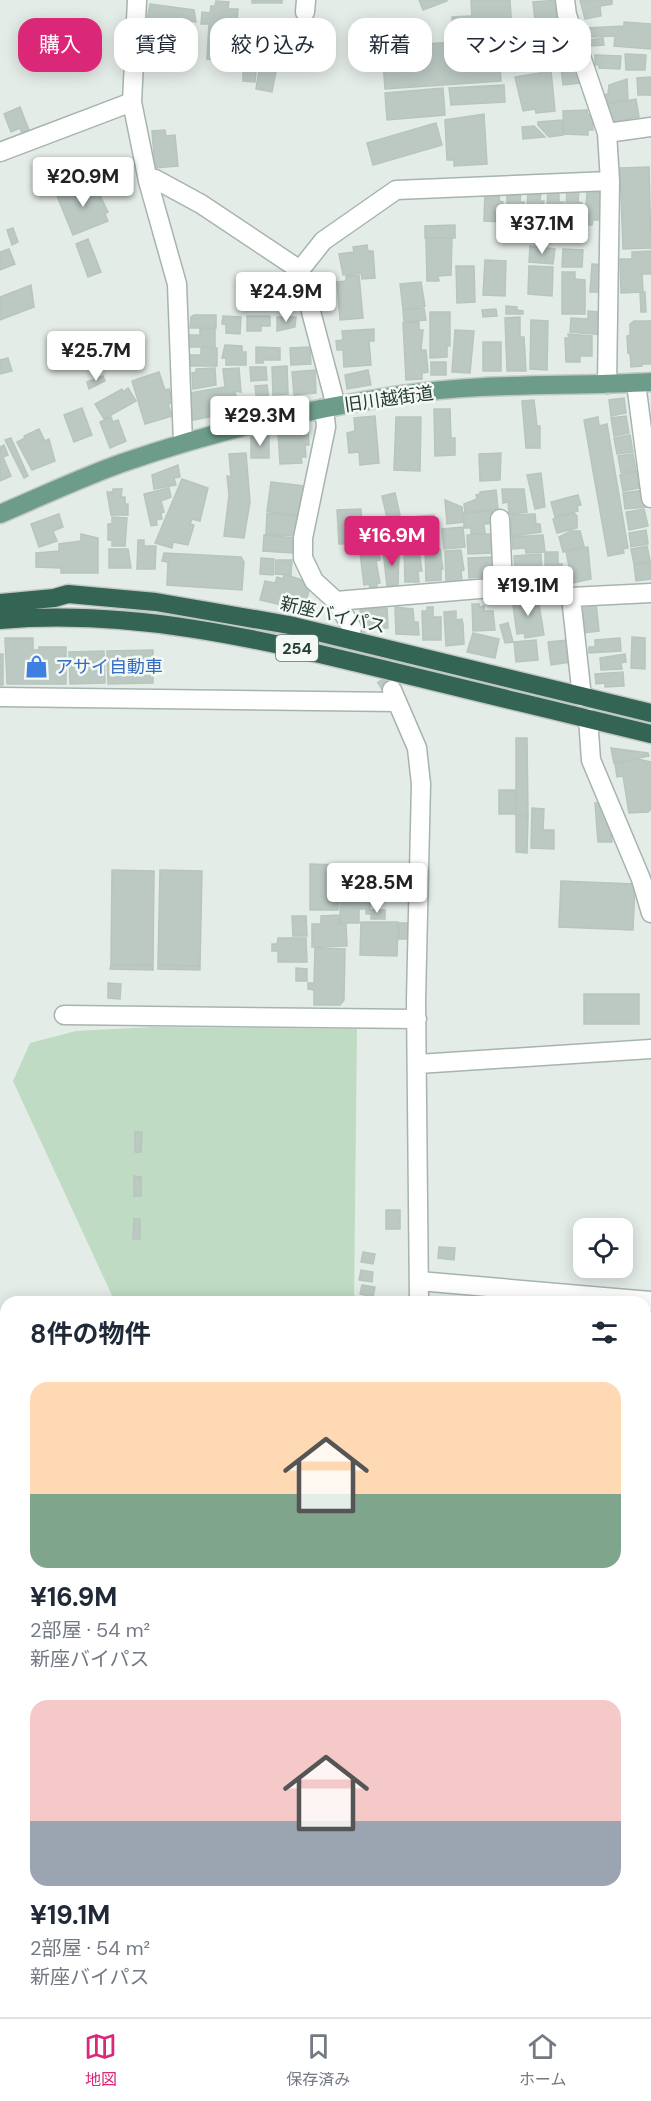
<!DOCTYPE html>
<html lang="ja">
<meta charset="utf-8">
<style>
:root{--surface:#fff;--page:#f2f2f3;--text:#1f2937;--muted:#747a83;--line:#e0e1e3;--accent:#db2777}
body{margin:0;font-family:"DM Sans","Noto Sans JP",sans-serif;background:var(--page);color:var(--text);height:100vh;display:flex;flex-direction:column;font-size:22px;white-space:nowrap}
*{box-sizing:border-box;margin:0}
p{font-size:20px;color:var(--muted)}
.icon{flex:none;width:33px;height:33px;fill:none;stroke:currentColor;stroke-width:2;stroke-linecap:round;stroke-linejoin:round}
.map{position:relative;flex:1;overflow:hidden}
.drawer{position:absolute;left:0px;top:1296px;width:651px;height:722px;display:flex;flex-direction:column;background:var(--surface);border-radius:18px 18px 0 0;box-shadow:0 3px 15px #0003}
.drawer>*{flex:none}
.banner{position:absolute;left:18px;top:18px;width:615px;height:54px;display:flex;gap:12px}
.controls{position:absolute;left:573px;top:1218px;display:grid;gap:12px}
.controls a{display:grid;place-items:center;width:60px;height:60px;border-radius:12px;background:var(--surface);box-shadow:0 3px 15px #0003;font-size:30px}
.price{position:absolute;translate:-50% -51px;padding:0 14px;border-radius:6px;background:#fff;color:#222;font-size:20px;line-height:39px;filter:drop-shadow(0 2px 3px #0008)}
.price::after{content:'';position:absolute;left:50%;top:36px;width:18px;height:14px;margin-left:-9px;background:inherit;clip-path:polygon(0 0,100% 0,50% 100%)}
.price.selected{background:var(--accent);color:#fff}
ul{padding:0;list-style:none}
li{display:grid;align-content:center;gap:12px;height:318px;padding:0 30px}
li span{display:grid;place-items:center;height:186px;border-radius:18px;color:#555}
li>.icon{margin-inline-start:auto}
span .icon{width:108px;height:108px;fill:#fffc;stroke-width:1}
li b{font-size:26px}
h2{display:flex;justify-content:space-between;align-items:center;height:72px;padding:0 30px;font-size:26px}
.pill{padding:0 21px;border-radius:18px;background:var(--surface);box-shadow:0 3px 15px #0003;font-size:21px;line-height:54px}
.pill.selected{background:var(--accent);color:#fff}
.tabs{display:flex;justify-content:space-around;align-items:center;height:84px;border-top:2px solid var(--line);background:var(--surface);font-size:16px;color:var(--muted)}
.tabs a{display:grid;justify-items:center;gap:3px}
.tabs .selected{color:var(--accent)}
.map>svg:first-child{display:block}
.green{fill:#bfdbc3}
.water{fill:#92cacb}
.building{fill:#bcc9c3;stroke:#b7c5bd;stroke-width:1.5}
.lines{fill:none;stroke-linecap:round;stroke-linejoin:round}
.minor-tunnel{stroke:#bec9c3;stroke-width:18;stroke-dasharray:18 9;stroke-linecap:butt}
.minor-casing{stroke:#a7b4ad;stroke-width:21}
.major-casing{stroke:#c2c8c6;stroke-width:21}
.highway-casing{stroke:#c2c8c6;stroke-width:21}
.minor{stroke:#fff;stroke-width:18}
.major{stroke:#6d9d8a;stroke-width:18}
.highway{stroke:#346554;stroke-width:18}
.labels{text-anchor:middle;stroke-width:5;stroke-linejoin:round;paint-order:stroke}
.shield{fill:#f4f9f6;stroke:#63756d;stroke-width:1.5}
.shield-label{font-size:16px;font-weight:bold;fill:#253c32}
.street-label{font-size:18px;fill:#253c32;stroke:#f4f9f6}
.shop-label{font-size:18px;fill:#366cbe;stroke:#f4f9f6;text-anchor:start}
</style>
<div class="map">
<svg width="651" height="2017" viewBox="0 0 651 2017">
<rect width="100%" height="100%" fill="#e4ece7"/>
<!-- green -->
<path class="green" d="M153,1027l204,2 -3,273h-239l-102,-221 17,-38 46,-12z"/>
<!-- water -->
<path class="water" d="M0,1384l6,8v83l-6,-6z"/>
<!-- building -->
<path class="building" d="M252,0h30v3h-30z
M419,0h28v1l-24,9z
M471,0h39l2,32 -30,1 -1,-15 -9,1z
M559,0l6,29 -29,3 -3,-30z
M580,0h32v4l-12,2 1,10 -16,3z
M216,1l13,1 -1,7h10l-4,44 -9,-1v9l-18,-2 2,-35h-8l1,-12 8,1 1,-7h4z
M150,4l44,6 2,12 -4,-1 -2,11 -44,-7z
M470,16l1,20h-18l-1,-19z
M280,22l24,1 1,16h-28v-16z
M624,22l27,2v25l-37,-3 1,-10 -26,1 -1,-9 36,-2z
M560,32l1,19 -23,1 -1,-19z
M518,35l1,8 4,-1 2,20 -22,2 -3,-28z
M603,38l1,7 -14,1 -1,-6z
M498,39l3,42 -116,8 -3,-42z
M625,54l21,1 -1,15h-19z
M595,55l26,1 -1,13 -21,-1v-3h-4z
M260,64l17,2 -5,26 -16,-3z
M578,66l3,17 -18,2 -2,-18z
M243,71h13l-1,11 -12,-1z
M551,71l4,40 -19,2 -1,-4 -12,2 -8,-34z
M651,77v18h-13l-1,-17z
M627,79l1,21 -23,3 -2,-8 5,-1 1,-9z
M504,85l1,17 -54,3 -2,-17z
M443,88l2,27 -58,5 -2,-27z
M636,99l3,18 -28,5 -3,-18z
M20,107l9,23 -7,4 -2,-6 -9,4 -7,-18z
M587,110l1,5h4l1,15h-5v5l-24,-1 -1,-23z
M484,114l3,50 -33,2v-6h-7l-2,-40z
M562,120l1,15 -14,2 -11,-12v-3z
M436,123l6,22 -69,20 -6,-22z
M534,126l11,11 -22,2 -1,-12z
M165,130l1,6 9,-1 3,31 -23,2 -3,-37z
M649,167l2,81 -28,1 -3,-81z
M93,181l15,31 -3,2 3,7 -35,14 -16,-39z
M548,190h11v12h5l-1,14h-4v7l-13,-1z
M567,190l12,1 -1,11 4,1v12h-4v9l-13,-1z
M528,191l13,1 -1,9h4l-5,22 -13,-1z
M587,191l14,1v28h-8l-1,5h-7z
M485,192l15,1 -1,8 4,1 -1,20 -18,-1z
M507,192h14l-1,10h4l-2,20h-15z
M455,225v13h-30v-12z
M13,228l5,14 -6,3 -5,-15z
M426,238h26l-1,37 -13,1 1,5h-12z
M88,239l13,33 -13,5 -12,-33z
M367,245l1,6h5l2,27 -13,1 -1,-6 -18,2 -4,-21 15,-2 -1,-5z
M530,246l25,3 -2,15 -24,-2z
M9,249l6,15 -15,6v-18z
M563,249l20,1 -1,17h-20z
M651,251v23h-9l1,18 -22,1 -1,-34h12v-7z
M485,260l21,1 -1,35 -22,-1z
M592,264l14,1 -5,27h-11z
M456,266h18l1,36 -18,1z
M529,266l24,1 -1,29 -24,-2z
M562,272h13v7l10,1v34h-23z
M359,275l4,43 -23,2 -3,-38 9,-1v-5z
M421,282l4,24 -22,3 -3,-25z
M31,285l3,22 -34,13v-23z
M645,292l1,20h-5l-1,-19z
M506,306l11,1v3l6,1v3h-17z
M424,308l2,12 -22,2 -1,-12z
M496,309l1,7 -14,1 -1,-7z
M588,311l19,2 -2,22 -35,-3 1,-14 17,1z
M430,312h20v34h-3v11l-17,1z
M194,315h22v13h-26l1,-11z
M223,316l18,1 -1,17 -14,-1v-9h-4z
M247,316h23v10h-9v5h-14z
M277,317h19l-1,10 -18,4z
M520,317v20h4l2,34h-19l-2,-53z
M531,320l17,1 -1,49 -17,-1z
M634,321h17v43h-9v2l-11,1 -1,-15 -2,1 -1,-17 3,-1v-11z
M419,322v8h4l-2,20h5l2,22 -6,1v6l-16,1 -3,-57z
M200,329h15v18h-28l1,-12h12z
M374,329v12h-5l2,24 -27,2 -1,-17h-6l-1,-9 7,-1 -1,-9z
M455,330l19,1 -4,42 -18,-1z
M568,334l24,2v20h-12v6h-14l-1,-24h4z
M483,342h18v29h-18z
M225,345l17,1v6h4v13h-20v-7h-4z
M256,347l24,1v12h-17v3h-7z
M310,347l1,17 -20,1 -1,-17z
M201,348h16v18h-29v-11h13z
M8,358l4,13 -12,3v-14z
M431,362h15v13h-15z
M287,366l1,28 -15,1 -1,-28z
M250,367h16l1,13 -16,1z
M215,368l1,17 -23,4 -1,-16 4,-1v-3z
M239,368l2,24 -6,-1 4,20 -46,9 -4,-27 36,-6 -2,-18z
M315,370l1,23 -22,2 -2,-23z
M368,370l3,15 -24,4 -2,-14z
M159,372l6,18 4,-1 4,14 -5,1 4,12 -27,8 -13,-43z
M103,376l2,5 -16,8 -2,-7z
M267,385l2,16 -12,2 -2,-17z
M128,388l8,13 -32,18 -9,-15 27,-15 1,3z
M624,398l2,15 -15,3 -2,-16z
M534,400l3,26h3v22h-14l-4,-47z
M82,408l10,27 -18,7 -10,-27z
M434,409h16l1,29h4v17l-20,1z
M375,416l4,47 -19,2 -1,-13 -10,1 -2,-20 8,-2 -1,-13z
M626,416l3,17 -15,3 -3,-18z
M111,417l2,5 5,-2 8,21 -16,7 -10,-26z
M396,417h25l-1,54 -26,-1z
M598,417l1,9 8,-2 21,124 -5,1 1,4 -16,3 -24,-136z
M39,429l6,12 4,-2 6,22 -23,9 -15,-28 8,-4 -1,-2z
M308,429l1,16h-4l1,12h-5l1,6 -22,1 -2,-32z
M630,435l3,17 -16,2 -3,-16z
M269,436v22h-18v-21z
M11,438l17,38 -4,2 -19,-38z
M4,445l4,10 -5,2 8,19 -11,5v-34z
M246,453l4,49 -6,36 -20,-2 5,-41 -2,-19 4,1 -2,-23z
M501,453l-1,27 -20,1 -1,-27z
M633,454l3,17 -15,2 -3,-17z
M178,465l2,12 -6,1 2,7 -22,4 -2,-14z
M640,471l2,8 -5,1 2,8 -16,3 -3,-16z
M541,473l4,34 -10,2 -8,-34z
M182,479l26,9 -8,33 -8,-2 -2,5 4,1 -6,20 -15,-3 -1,6 -17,-5z
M271,482l33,4 -4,30 -33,-5z
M169,488l2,9 -10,4 3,11 -3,1 1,6 -6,1 1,5 -6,1 -7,-32z
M113,489h9l-1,8h4v7h3v11h-17l-4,-23h6z
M502,489h22l3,23 -18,2 -1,-12 -5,1z
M496,490l2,19 -33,3 -1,-8 13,-5 -1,-4 4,-1v-2z
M644,490l3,17 -22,2 -2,-16z
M395,493l5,22 -13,3 -5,-22z
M578,495l3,10 -4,1 1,5 -23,6 -4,-15z
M445,500l17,7 2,15 -17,2z
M361,509l2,34 -24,1 -2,-34z
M644,509l4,17 -19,4 -3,-18z
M493,511l1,12 -10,1 1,9 -14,1v-6h-7v-15z
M267,513l30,3 -2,20 -29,-2z
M574,513l3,3v12l-20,5 -4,-14z
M59,514l4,13 -10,4 4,10 -18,6 -8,-23z
M535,514l1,10h4l1,8 -29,4 -1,-21z
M434,515l3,29 -23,2 -3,-29z
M112,517l15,1 -2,28h-13v-6h-4v-16h4z
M463,527l2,20 -21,2 -2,-20z
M373,529h15l1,17h-15z
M646,530l2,14 -17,3 -2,-14z
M571,531h9l4,15 -21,6 -4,-15z
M81,534l17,4v35h-37v-5l-25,-1v-14l23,-2v-7l22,-3z
M491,534l2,19 -25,1 -1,-19z
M264,535l30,3 -1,15 -30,-2z
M543,535l2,17 -19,1 -1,-5 -12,1 -1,-12z
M138,540h6v6h12l-1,23h-18z
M647,546l3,15 -16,3 -3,-15z
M588,547l3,32 -19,4 -6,-32z
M109,549h19l3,19h-22z
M440,549l3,20h-2v11l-15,1 -1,-31z
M379,550l1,10 -4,1 4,22h-3v4l-7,1 -1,-4 -5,1 -4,-32z
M399,550l-1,35 -11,1 -4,-35z
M404,550h15l3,21h-4l1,11h-14z
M461,550l3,20 -3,1 1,10 -16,1 -1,-31z
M545,552h13v12h4l1,21 -15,1v-5h-3z
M164,553l77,4 3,5 -2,28 -75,-5 1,-23 -6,-1z
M541,554l1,18 -23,2 -1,-5h-3l-1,-13z
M494,557l1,19 -26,2 -1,-20z
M261,558l13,1 -1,16 -13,-1z
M276,560h16l-1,15 -16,-1z
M651,562v17l-15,2 -2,-16z
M284,574l24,8 -1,5h3l-4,15 -22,-5 -2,8 -22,-5 5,-19 10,2 2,-6 6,2z
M535,595l1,10 3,-1 5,31 -19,3 -1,-5 -7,1 -5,-36z
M596,602l3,29 -17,2 -3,-29z
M472,604h7v3l5,-1v5h9l2,19 -22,1z
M395,607l18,2 1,13h4l1,13 -23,-1z
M427,607h6v10h8v23h-18l-1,-29h5z
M387,608l1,20h-16l-6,-1v-6h-5l-1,-12z
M456,611v9l6,-1 1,5 1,20 -18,2 -2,-34z
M508,623l5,19 -8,1 -5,-18z
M473,633l26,6 -4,19 -28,-6z
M632,637l13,1v31l-14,-1z
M5,638h28v12h6v-3h27v37h-59z
M620,638l1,13 -32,2v-6h6v-7z
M536,640l2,20 -22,2 -2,-20z
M568,640l3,22 -20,3 -3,-23z
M153,650v33l-45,1 -1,-33z
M104,651l1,32 -35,1 -1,-32z
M0,654h3v31h-3z
M625,654l1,8 -5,1 1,6 -21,1 -1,-12z
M623,672l1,14 -19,1v-4l-9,1 -1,-10z
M516,738h11l1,78h-12z
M611,748l37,5 1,3 -35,7z
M638,759l13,3v47l-3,3 -19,1 -6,-37 -6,1 -2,-13z
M499,790h16l1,24h-17z
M595,803h13l4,39h-14z
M532,808l12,1 -1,21h11v19l-23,-1z
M516,816h12l-1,37 -11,-1z
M310,864l29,1 -1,45h-28z
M407,864l3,30 -40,-3v18h-11v14h-19l1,-58z
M112,870l42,1 -1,94h-42z
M160,870l42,1 -2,95 -42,-1z
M561,881l74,3 -2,46 -74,-3z
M366,910h19v9h-14v-5h-5z
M339,915v9l7,-1 1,23 -35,1v-23h9v-8z
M292,916h14l1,20h-14z
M361,922h37l-1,34 -37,-1z
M399,923h9v16h-9z
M278,938h28l1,24h-29v-11h-6v-7h5z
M315,948l30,1 -1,51 -4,5h-26v-15l-6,-1v-6h6z
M111,965l42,1v4l-43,-1z
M158,965l42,1v4l-42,-1z
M296,968l11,1v12h-11z
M108,983l13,1 -1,15 -12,-1z
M584,994h55v30h-55z
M135,1132h7l-1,20h-6z
M134,1176l7,1v19h-7z
M386,1210h14v19h-14z
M134,1219h6v20h-7z
M439,1247l16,1 -1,12 -16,-2z
M363,1252l12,2 -2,10 -12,-2z
M361,1270l12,2 -1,10 -13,-2z
M362,1285l13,2 -2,10 -13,-3z
M645,1318l6,1v74h-6z
M645,1418l6,1v286h-6z
M645,1810h6v20h-6z
M645,1936l6,1v75h-8h2z
M0,1986l6,14v12h5l2,5h-13z
M115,2012h32l-12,5h-16z
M571,2012h56l-1,5h-55z"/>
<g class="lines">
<!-- minor-tunnel -->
<path class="minor-tunnel" d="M355,632l37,58"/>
<defs>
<path id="minor" d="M137,0l-5,102 16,79 29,103 6,159
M565,0l2,15 40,118 3,48 -3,203
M305,12l1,-12
M607,133l44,-6
M0,152l132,-50
M148,181l7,-2 46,25 99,66 36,136
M300,270l23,-29 73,-51 214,-9
M636,383l15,115
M324,408l2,19 -23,111v20l11,23 22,20 16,27
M500,519l3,68
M336,601l190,-16
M392,690l25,58 4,36 -5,216 3,302
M0,697l397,5
M582,697l-11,-100 80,-4
M588,718l3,42 50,119 10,34
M64,1015l353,4
M418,1064l233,-15
M419,1281l232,20
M645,1763l6,1"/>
<path id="major" d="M0,514c40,-17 80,-36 122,-51 90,-31 185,-54 279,-68 82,-13 167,-8 250,-13
M0,1919l6,12
M48,2012l2,5"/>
<path id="highway" d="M0,603l54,-5 14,-4 88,8 133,23 362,88
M0,620c137,-12 267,21 399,53 84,21 168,40 252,61"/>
</defs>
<!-- minor casing -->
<use href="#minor" class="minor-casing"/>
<!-- major casing -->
<use href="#major" class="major-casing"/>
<!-- highway casing -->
<use href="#highway" class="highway-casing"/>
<!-- minor -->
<use href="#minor" class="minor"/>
<!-- major -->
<use href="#major" class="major"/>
<!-- highway -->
<use href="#highway" class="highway"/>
</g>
<!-- icons -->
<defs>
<symbol id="shop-bare" viewBox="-9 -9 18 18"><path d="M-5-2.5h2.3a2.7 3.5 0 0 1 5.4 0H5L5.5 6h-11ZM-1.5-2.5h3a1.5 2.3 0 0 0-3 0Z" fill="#3f7fe0" stroke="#f4f9f6" stroke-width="2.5" paint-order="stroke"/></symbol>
</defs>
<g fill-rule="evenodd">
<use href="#shop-bare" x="20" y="650" width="33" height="33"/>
</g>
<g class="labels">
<!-- shield labels -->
<rect class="shield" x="276" y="635" width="42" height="26" rx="4.5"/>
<g class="shield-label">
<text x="297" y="654">254</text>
</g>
<!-- street labels -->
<g class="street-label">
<text transform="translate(389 399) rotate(-8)" y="6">旧川越街道</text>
<text transform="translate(333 615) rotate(13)" y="6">新座バイパス</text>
</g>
<!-- shop labels -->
<g class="shop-label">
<text x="55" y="673">アサイ自動車</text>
</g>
</g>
</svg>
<div class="controls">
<a><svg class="icon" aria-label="locate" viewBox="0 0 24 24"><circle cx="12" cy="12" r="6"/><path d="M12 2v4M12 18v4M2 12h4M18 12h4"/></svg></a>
</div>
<b class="price" style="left:83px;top:208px">¥20.9M</b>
<b class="price" style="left:542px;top:255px">¥37.1M</b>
<b class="price" style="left:286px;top:323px">¥24.9M</b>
<b class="price" style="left:96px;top:382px">¥25.7M</b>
<b class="price" style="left:260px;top:447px">¥29.3M</b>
<b class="price selected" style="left:392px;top:567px">¥16.9M</b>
<b class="price" style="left:528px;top:617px">¥19.1M</b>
<b class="price" style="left:377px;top:914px">¥28.5M</b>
<div class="banner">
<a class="pill selected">購入</a>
<a class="pill">賃貸</a>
<a class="pill">絞り込み</a>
<a class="pill">新着</a>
<a class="pill">マンション</a>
</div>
<section class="drawer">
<h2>8件の物件<svg class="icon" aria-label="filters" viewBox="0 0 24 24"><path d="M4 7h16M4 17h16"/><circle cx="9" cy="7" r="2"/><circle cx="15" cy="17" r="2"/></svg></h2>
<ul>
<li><span style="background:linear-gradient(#ffd9b3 60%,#7fa58c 0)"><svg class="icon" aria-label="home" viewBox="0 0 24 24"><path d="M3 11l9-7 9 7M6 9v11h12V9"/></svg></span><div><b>¥16.9M</b><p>2部屋 · 54 m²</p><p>新座バイパス</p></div></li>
<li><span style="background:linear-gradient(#f6c9c9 65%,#9aa5b1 0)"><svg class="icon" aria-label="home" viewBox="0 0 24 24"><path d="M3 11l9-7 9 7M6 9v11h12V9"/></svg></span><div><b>¥19.1M</b><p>2部屋 · 54 m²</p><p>新座バイパス</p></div></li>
</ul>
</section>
</div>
<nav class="tabs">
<a class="selected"><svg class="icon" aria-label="map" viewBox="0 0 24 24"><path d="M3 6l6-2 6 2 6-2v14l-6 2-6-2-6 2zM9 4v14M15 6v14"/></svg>地図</a>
<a><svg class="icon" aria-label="saved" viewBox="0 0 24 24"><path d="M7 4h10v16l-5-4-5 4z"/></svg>保存済み</a>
<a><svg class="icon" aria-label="home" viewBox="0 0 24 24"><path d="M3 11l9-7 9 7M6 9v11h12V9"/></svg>ホーム</a>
</nav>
